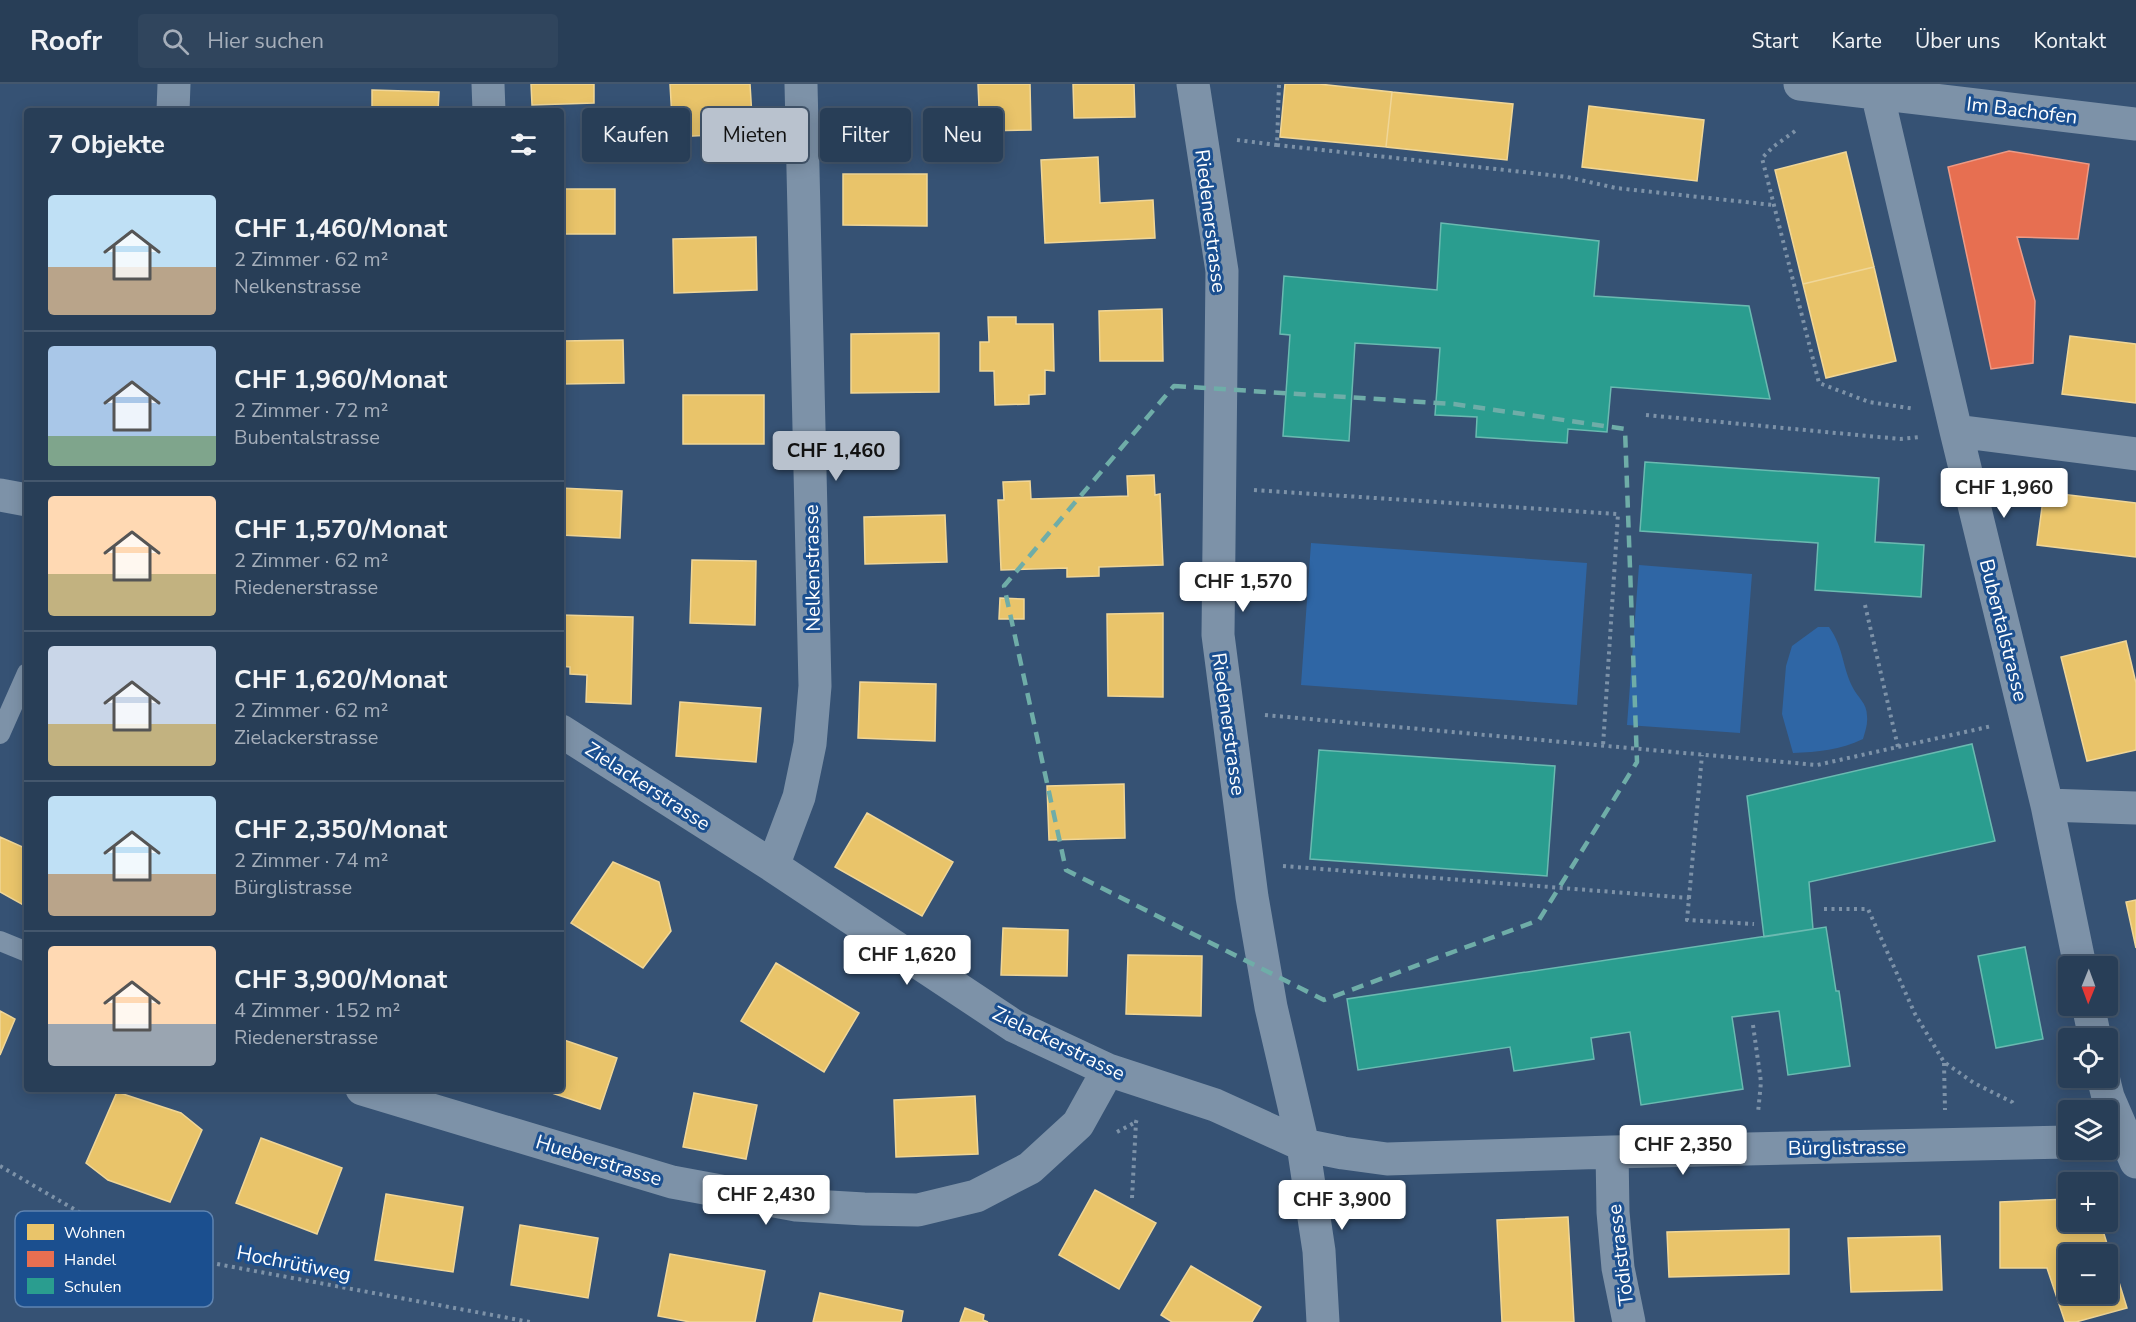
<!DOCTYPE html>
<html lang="de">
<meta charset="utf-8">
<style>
:root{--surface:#283e57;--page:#30455d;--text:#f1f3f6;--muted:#a5aeba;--line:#44576d;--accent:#b9c2ce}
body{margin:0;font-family:"Nunito Sans",sans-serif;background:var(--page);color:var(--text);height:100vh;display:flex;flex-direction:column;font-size:22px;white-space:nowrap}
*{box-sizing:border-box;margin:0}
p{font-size:20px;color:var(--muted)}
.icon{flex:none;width:33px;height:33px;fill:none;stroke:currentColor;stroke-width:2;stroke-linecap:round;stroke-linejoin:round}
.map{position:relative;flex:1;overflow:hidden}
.details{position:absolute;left:24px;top:24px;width:540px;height:984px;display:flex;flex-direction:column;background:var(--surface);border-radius:6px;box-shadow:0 3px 15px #0003,0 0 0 2px var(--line)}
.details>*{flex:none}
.guide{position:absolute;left:582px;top:24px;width:570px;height:54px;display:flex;gap:12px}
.needle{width:39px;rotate:181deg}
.tools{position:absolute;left:2058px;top:872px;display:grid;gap:12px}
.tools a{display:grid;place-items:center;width:60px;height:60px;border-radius:6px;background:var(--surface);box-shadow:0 3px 15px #0003,0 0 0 2px var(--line);font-size:30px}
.price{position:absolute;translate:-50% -51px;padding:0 14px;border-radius:6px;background:#fff;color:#222;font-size:20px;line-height:39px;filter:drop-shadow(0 2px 3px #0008)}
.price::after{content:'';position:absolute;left:50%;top:36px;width:18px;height:14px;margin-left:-9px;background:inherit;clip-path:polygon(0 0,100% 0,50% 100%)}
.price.active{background:var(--accent);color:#111}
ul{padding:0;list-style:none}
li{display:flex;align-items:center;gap:18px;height:150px;padding:0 24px}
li+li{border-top:2px solid var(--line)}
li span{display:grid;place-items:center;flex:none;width:168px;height:120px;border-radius:6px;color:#555}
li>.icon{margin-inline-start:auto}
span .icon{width:72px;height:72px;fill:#fffc;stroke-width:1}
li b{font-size:26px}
h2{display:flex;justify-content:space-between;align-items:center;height:72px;padding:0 24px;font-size:26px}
.pill{padding:0 21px;border-radius:6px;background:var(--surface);box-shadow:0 3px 15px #0003,0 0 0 2px var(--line);font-size:21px;line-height:54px}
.pill.active{background:var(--accent);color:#111}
header{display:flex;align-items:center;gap:36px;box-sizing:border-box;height:84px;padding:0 30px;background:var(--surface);border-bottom:2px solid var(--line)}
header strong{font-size:28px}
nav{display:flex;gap:33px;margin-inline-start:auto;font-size:21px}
.search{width:420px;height:54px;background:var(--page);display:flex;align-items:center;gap:15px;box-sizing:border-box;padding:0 21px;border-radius:6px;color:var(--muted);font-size:22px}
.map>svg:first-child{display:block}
.green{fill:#2f66a5}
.homes{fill:#e9c46a;stroke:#f0d697;stroke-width:1.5;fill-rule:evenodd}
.shops{fill:#e76f51;stroke:#ee9a85;stroke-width:1.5}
.schools{fill:#2a9d8f;stroke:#6abab1;stroke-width:1.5}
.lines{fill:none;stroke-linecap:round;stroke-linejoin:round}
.path{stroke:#7d92a8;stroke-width:4;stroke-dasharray:3 4.5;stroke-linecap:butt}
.service{stroke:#7d92a8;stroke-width:20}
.minor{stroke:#7d92a8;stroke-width:33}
.marked{fill:none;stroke:#6fada8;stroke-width:4.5;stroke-dasharray:12 8;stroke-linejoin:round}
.labels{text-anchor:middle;stroke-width:6;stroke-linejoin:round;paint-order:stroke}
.street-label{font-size:20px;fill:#fff;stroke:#1b4f8f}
.key{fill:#1b4f8f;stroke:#5f84b1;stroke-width:1.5}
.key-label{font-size:16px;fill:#fff}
</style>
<header>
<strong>Roofr</strong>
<div class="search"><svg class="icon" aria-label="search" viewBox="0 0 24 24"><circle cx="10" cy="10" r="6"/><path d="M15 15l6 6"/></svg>Hier suchen</div>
<nav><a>Start</a><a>Karte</a><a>Über uns</a><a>Kontakt</a></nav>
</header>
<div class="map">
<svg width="2136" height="1238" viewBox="0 0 2136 1238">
<rect width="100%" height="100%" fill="#365274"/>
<!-- green -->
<path class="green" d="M1311,459l276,20 -10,142 -276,-20z
M1639,481l113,9 -12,159 -113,-8z
M1818,543h11c15,21 13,40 24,61 5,10 14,15 14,28 1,8 -2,16 -4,23 -23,11 -45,13 -70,14l-11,-39 4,-48 6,-20z"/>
<!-- homes -->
<path class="homes" d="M531,0h63v19l-62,2z
M670,0h80l3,49 -80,4z
M978,0h52l1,46 -51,1z
M1073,0h61l1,33 -61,1z
M1285,0h34l73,8 -6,55 -106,-10z
M372,6l67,2 -1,19h-66z
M1392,8l121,12 -6,56 -121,-13z
M1589,22l115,14 -7,61 -115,-14z
M1846,68l28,115 -71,17 -28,-114z
M1098,73l2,46 53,-3 2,38 -110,5 -4,-83z
M843,90h84v52l-84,-1z
M561,105h54v45h-54z
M756,153l1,53 -83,3 -1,-54z
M1874,183l22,94 -70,17 -23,-94z
M1162,225l1,52h-63l-1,-50z
M988,233h28v7h37l1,47 -9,-1v24l-16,1v9l-34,1 -1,-34h-14v-29h9z
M939,249v59l-88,1v-59z
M2070,252l66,8v59l-74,-9z
M623,256l1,43 -63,1v-43z
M683,311h81v49h-81z
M1154,391l1,20 5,-1 3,71 -64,2v9l-32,1v-9l-66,2 -3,-70h6l-1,-18 27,-1 1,18 97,-3 -1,-20z
M561,404l61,3 -2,47 -59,-3z
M2044,408l92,11v54l-99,-12z
M945,431l2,47 -82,2 -1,-47z
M692,476l64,1 -1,64 -65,-2z
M1000,514l24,1v20h-25z
M1163,529v84l-55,-1 -1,-82z
M561,531l72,2 -2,87 -45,-2 1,-27 -17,-1v-7l-9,-1z
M2126,557l10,42v67l-49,11 -26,-104z
M860,598l76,2 -1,57 -77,-3z
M680,618l81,6 -5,54 -80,-6z
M1124,700l1,54 -76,2 -2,-54z
M867,729l86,49 -31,54 -87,-49z
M0,753l27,12v58l-27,-15z
M613,778l46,20 12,49 -28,37 -72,-45z
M2136,816v48l-10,-46z
M1003,844l65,2 -1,46 -66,-1z
M1128,871l74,1 -1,60 -75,-2z
M776,879l83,50 -35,59 -83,-51z
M0,927l15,8 -15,36z
M561,955l56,19 -17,51 -60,-20h21z
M117,1008l64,21 21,17 -32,72 -62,-22 -22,-17z
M694,1009l63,12 -11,54 -63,-12z
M975,1012l3,58 -82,3 -2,-57z
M261,1054l81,30 -25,66 -81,-31z
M1095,1106l61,33 -37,66 -60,-34z
M386,1110l77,13 -10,65 -78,-12z
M2068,1115v22h32l27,87 -51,14h-11l-18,-54h-47v-66zM2068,1170h40v39h-40z
M1568,1133l6,105h-72l-5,-102z
M520,1141l78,13 -10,60 -77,-13z
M1789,1145v45l-120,3 -2,-45z
M1940,1152l2,54 -91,2 -3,-54z
M670,1170l95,17 -10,51h-65l-32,-6z
M1191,1182l70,41 -9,15h-80l-11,-7z
M820,1209l83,18 -2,11h-88z
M965,1224l19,7 -1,5 5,2h-28z"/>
<!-- shops -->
<path class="shops" d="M2009,67l80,13 -11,75 -61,-2 18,64 -2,62 -42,6 -43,-202z"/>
<!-- schools -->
<path class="schools" d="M1441,139l158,18 -5,55 155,10 21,93 -159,-12 -4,45 -39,-3 -1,14 -91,-6 1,-20 -42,-2 5,-67 -85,-5 -6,98 -66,-5 7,-101 -10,-1 4,-58 153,14z
M1645,378l234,16 -4,64 49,3 -3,52 -106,-7 3,-47 -178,-12z
M1972,660l23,97 -186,41 4,47 -49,8 -17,-141z
M1319,666l236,16 -8,110 -237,-17z
M1826,843l10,64h3l11,75 -62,9 -9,-64 -47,6 11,72 -102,16 -11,-73 -39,6 3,21 -80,12 -4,-24 -152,23 -11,-71z
M2025,863l18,92 -47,9 -18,-92z"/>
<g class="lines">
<!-- path -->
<path class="path" d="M1795,47l-22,16 -11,11 57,225 50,19 46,7
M1237,56l40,5 2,-61
M1277,61l246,27 44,5 49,11 157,17
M1646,331l254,24 20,-2
M1254,406l364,24 -15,232
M1865,521l33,142
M1265,631l552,50 175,-39
M1283,782l406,32 -2,22 67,4
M1689,814l13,-143
M1824,825h44l47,105 29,48 30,21 38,19 3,5
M1753,941l8,57 -3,31
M1944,979l1,47
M1117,1048l19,-10
M0,1082l120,70 97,28 313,58
M1132,1114l4,-76 2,-6"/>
<!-- service -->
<path class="service" d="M0,650l27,-61
M0,857l27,11"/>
<!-- minor -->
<path class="minor" d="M488,0l1,27
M1193,0l29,187 -4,364 34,262 19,110 32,138 16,106 4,71
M1800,0l336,40
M1875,0l81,347 91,374 33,161
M173,27l1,-27
M1956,347l180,23
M0,411l27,5
M561,647l212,135 241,160 94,44 107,35 88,40 40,8 44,6 225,-7 456,-10
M2047,721l89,3
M773,782l26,-69 11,-53 5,-58 -14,-602
M2088,921l7,33
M2103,993l5,20 28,65
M362,1005l310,93 124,23 68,4 54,1 58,-14 54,-28 48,-44 30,-54
M1612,1068l1,60 5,56 11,54"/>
</g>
<!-- marked area -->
<path class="marked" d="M1174,302l280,18 171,25 12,333 -98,158 -215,80 -258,-130 -62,-284z"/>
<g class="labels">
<!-- street labels -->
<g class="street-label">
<text transform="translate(2022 26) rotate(7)" y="7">Im Bachofen</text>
<text transform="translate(1211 137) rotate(83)" y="7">Riedenerstrasse</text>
<text transform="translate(812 484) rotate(-91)" y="7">Nelkenstrasse</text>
<text transform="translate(2004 546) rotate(76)" y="7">Bubentalstrasse</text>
<text transform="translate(1229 640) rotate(82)" y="7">Riedenerstrasse</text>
<text transform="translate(648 702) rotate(33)" y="7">Zielackerstrasse</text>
<text transform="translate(1059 959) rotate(26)" y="7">Zielackerstrasse</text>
<text transform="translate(1847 1063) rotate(-1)" y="7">Bürglistrasse</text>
<text transform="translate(599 1076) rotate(17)" y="7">Hueberstrasse</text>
<text transform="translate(1620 1171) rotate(-97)" y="7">Tödistrasse</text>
<text transform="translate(294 1179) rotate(11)" y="7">Hochrütiweg</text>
</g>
</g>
<!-- legend -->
<rect x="15" y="1127" width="198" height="96" rx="9" class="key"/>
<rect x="27" y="1140" width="27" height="16" fill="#e9c46a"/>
<rect x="27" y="1167" width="27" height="16" fill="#e76f51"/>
<rect x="27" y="1194" width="27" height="16" fill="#2a9d8f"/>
<g class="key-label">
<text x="64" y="1154">Wohnen</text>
<text x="64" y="1181">Handel</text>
<text x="64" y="1208">Schulen</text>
</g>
</svg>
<div class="tools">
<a><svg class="needle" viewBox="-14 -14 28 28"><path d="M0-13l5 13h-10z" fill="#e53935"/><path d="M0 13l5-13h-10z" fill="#a5aeba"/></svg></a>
<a><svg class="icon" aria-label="locate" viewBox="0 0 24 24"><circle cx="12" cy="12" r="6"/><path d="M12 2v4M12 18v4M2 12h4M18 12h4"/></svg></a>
<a><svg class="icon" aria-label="layers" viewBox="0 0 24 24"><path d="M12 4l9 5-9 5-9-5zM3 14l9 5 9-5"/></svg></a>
<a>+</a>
<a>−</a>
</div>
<b class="price active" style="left:836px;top:398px">CHF 1,460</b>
<b class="price" style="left:2004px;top:435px">CHF 1,960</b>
<b class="price" style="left:1243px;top:529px">CHF 1,570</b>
<b class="price" style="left:907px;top:902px">CHF 1,620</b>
<b class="price" style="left:1683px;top:1092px">CHF 2,350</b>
<b class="price" style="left:766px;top:1142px">CHF 2,430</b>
<b class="price" style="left:1342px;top:1147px">CHF 3,900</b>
<div class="guide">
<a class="pill">Kaufen</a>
<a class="pill active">Mieten</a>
<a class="pill">Filter</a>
<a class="pill">Neu</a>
</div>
<section class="details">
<h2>7 Objekte<svg class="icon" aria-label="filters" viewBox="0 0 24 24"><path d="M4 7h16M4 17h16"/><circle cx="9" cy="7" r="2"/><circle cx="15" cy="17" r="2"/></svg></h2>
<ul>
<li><span style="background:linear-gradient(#bfe0f5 60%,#b9a48a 0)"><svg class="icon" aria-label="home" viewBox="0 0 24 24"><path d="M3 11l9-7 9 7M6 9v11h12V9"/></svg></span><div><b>CHF 1,460/Monat</b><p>2 Zimmer · 62 m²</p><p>Nelkenstrasse</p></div></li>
<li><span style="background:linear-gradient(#a9c7e8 75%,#7fa58c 0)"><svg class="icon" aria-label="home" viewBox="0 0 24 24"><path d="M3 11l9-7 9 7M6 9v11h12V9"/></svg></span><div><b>CHF 1,960/Monat</b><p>2 Zimmer · 72 m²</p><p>Bubentalstrasse</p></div></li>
<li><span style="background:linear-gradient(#ffd9b3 65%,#c2b280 0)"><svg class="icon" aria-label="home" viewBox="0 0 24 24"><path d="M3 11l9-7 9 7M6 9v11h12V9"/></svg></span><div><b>CHF 1,570/Monat</b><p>2 Zimmer · 62 m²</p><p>Riedenerstrasse</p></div></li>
<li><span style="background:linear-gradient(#c9d6e8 65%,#c2b280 0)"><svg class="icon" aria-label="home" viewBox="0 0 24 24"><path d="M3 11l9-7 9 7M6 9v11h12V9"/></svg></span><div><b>CHF 1,620/Monat</b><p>2 Zimmer · 62 m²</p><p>Zielackerstrasse</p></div></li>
<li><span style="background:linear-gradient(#bfe0f5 65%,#b9a48a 0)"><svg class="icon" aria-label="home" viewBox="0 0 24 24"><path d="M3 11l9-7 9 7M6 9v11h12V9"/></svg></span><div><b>CHF 2,350/Monat</b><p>2 Zimmer · 74 m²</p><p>Bürglistrasse</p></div></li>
<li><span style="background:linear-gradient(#ffd9b3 65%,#9aa5b1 0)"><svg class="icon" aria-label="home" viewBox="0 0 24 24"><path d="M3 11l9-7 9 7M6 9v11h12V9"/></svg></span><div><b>CHF 3,900/Monat</b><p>4 Zimmer · 152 m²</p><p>Riedenerstrasse</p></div></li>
</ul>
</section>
</div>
